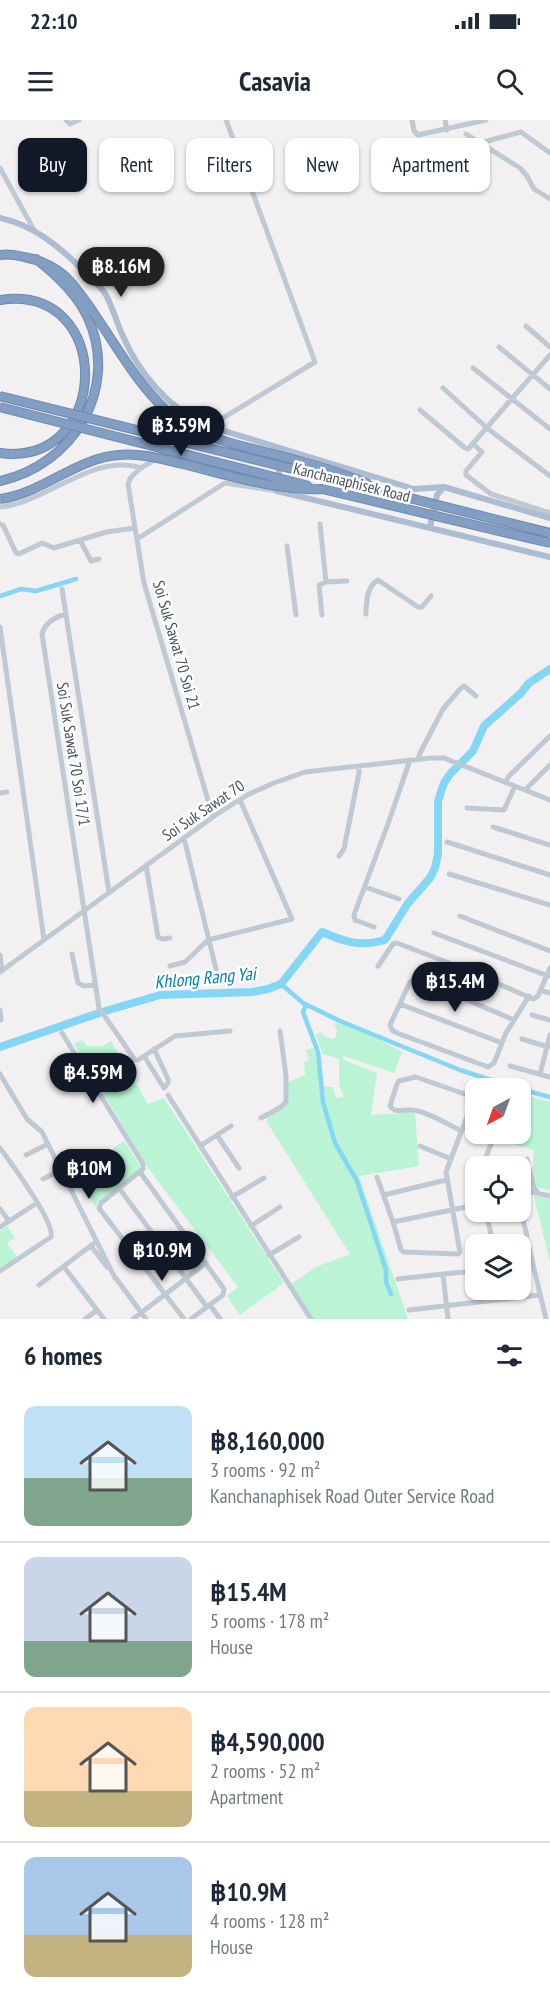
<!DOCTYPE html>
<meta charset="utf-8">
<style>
:root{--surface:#fff;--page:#f2f2f3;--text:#1f2937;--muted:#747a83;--line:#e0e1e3;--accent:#111827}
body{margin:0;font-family:"PT Sans Narrow",sans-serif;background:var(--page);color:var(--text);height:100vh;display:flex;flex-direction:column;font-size:22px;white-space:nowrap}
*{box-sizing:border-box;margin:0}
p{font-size:20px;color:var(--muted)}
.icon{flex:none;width:33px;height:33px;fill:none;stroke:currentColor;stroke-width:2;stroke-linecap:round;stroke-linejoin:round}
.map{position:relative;height:1199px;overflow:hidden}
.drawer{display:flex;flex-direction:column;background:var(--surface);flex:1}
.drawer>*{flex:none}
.hud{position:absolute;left:18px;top:18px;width:514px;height:54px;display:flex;gap:12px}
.needle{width:39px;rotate:221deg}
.tools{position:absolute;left:465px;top:958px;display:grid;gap:12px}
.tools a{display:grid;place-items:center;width:66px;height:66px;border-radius:12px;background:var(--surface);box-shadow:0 2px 4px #0004;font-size:30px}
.price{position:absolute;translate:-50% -51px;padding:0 14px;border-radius:21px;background:var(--accent);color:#fff;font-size:20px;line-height:39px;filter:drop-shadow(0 2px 3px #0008)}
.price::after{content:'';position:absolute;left:50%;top:36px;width:18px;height:14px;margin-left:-9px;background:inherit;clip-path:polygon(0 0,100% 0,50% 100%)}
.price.selected{background:#222;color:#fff}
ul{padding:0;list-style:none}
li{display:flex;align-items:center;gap:18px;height:150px;padding:0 24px}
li+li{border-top:2px solid var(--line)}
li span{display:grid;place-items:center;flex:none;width:168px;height:120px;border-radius:12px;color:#555}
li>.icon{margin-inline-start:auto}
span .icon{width:72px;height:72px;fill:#fffc;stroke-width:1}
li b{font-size:26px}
h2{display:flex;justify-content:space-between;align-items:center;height:72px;padding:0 24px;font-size:26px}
.pill{padding:0 21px;border-radius:12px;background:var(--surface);box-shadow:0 2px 4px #0004;font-size:21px;line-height:54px}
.pill.selected{background:var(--accent);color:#fff}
.status{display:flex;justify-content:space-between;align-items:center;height:42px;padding:0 30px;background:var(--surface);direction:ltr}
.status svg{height:16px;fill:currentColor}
header{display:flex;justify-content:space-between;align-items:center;height:78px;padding:0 24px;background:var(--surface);font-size:27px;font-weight:700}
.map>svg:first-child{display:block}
.green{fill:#baf4d4}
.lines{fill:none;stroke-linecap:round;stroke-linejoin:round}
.canal{stroke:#83d6f5;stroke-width:4.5}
.river{stroke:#83d6f5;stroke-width:8}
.highway-casing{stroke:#6e89af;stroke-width:10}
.minor{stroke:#bfc9d3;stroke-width:5}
.major{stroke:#adbdd1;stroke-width:6}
.highway{stroke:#839ec3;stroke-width:8}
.highway-bridge-casing{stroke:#6e89af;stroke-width:10;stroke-linecap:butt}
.highway-bridge{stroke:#839ec3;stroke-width:8}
.labels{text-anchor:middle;stroke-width:5;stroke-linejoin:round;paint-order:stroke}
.street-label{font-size:16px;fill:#46515f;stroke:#fff}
.water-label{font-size:18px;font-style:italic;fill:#017fb0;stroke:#fff}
</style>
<div class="status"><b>22:10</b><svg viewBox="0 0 49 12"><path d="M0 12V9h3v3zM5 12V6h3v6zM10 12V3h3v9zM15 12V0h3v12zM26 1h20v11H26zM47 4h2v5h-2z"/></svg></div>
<header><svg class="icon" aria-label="menu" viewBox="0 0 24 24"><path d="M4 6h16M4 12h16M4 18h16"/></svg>Casavia<svg class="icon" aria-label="search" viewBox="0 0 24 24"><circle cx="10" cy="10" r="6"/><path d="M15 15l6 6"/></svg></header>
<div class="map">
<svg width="550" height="1199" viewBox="0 0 550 1199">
<rect width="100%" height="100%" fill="#f2f0f0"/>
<!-- green -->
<path class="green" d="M334,902l32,10 36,20 -8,21 -50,-17 -2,3 35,14 -6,42 44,-3 4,54 -60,10 49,143h-95l-22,-35 27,-18 33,-12 -5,-6 -79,-126v-5l19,-15 2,-20 17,-7 -1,-13 5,-1 -3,-11 11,-3 4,11 2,29h10l3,11 8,-1 -5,-12v-26l-16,-5 -7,-18v-2l7,-2v3l8,4 4,-1 2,-7z
M82,920l5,6h16l8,-5 37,63 16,-6 120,185 -44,32 -13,-19 11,-9 -90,-119 -74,-124z
M527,976l23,6v88l-15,-3 -2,-24 1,-13 -22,-6 3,-10h5l1,-18z
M124,1021l16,25v4l-41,31 -4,6 -17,-34z
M534,1076l16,3v63z
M7,1106l8,12 -8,5 10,14 -17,11v-37z"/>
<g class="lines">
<!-- canal -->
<path class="canal" d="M0,476l21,-7 15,2 40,-12
M281,864l22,19 37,18 120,49 59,19
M306,885l-3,7 15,40 5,50 12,41 22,38 29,89v12l5,12
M520,969l30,8"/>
<!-- river -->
<path class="river" d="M0,927l102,-35 58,-17 92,-3 16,-3 13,-5 41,-52c23,10 38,15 63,8l23,-37 22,-25 5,-10 3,-14v-53l6,-18 6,-9 23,-23 11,-25 37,-33 8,-10 21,-14"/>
<defs>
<path id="highway" d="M0,135c8,-1 16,0 24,2 37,7 49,26 69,55
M0,180c116,-17 111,168 0,153
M0,361c73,-16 120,-92 88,-163 -11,-24 -31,-43 -52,-59
M322,369l34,8"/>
</defs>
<!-- highway casing -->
<use href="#highway" class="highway-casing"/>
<!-- minor -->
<path class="minor" d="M66,0l4,4 9,-4
M412,0l2,11 4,4 68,-15
M445,0l2,10
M466,14l54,34 7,8 7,13 16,10
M480,23l41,-11 29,21
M0,48l34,62
M526,206l24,21
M499,227l51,42
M473,248l77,61
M443,268l44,40 63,48
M420,290l45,38 3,1 82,-94
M473,324l9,8 -16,19v4l25,19 59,19
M0,387c46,-4 94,-55 141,-39
M0,404l3,1 13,28 3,1 23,-11 12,5 52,-16 29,-4
M320,404l6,58
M137,419l88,-56 52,8
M80,420l11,21 8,-2
M287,426l9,69
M62,469l47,303
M66,494c-11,3 -21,9 -24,20l57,374 36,52h3l37,-24 55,-5
M366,494c0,-12 1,-28 12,-34l40,27h4l9,-11
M322,495l-3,-30 7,-3 21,-1
M0,507l44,313
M418,639l2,-6 23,-44 18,-21 3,-2 12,10
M506,662l3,-6 41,-40
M525,670l25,-25
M0,673l7,-1
M467,688l37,2 11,-24
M213,697l-69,-234 -16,-99 3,-7 10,-9 174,-106 -89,-242
M493,707l57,18
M184,718l32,131
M447,722l103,33
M339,736l5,-7 15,-76v-7
M146,745l12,72 4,2 8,-1
M449,754l101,31
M365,767l34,12
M460,796l90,35
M374,807l-19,-7 -1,-5 35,-94 21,-61
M434,813l114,43
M72,834l6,29 6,3 11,-1
M0,835l2,16
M170,846l15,-4 23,-22 84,-21 -52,-119
M378,846l15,-22 4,-1 65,25 71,31 5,-3 12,-28
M0,852l217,-158 32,-20 25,-11 31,-11 126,-14h13l106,42
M543,871l7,2
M400,884l102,39
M0,890l1,10
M532,895l18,5
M514,900l-98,-42 -6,4 -20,43 2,5 5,3 91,34 6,-4 12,-30 23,-37
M62,913l81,131v5l-42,34 -2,5 85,111
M522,919l26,8
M144,936l20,32 4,-5v-4l-14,-30
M510,946l40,11
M0,954l27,45 15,13 73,146
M540,954l10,-39
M168,975l143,224
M261,998l20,-11 5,-5v-26l-6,-45
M462,1011c-14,-6 -35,-20 -50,-21 -9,-1 -16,4 -22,-4l7,-22 2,-3 17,-4 60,21
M217,1015l22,33
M200,1026l31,-20
M420,1026l31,13
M0,1028c11,15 55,74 51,89l-51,34
M26,1035l22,-11
M527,1039l7,29 5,6
M482,1047l13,-33
M140,1052l84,117 -1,6 -32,24
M377,1057l16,45 8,28 3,2 54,2 2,-2 -14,-80 28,-74
M43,1059l18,-9
M119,1068l88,119
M531,1072l19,4
M520,1074l5,1
M384,1075l62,-15
M232,1077l32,-19
M0,1089l9,12
M520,1090l7,25
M486,1092l6,27
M393,1102l83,-17
M251,1106l29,-19
M0,1107l37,-24
M527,1119l19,80
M91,1126l16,21
M269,1135l30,-18
M520,1146l13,-2
M64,1147l40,52
M115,1157l31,42
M398,1159l45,-5
M39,1165l54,-41
M210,1185l10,14
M409,1190l131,-15
M85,1199l12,-9
M133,1199l73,-56
M448,1199l-5,-45 33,-3"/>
<!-- major -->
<path class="major" d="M0,98c33,7 57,27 81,50 10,9 18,16 25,27 7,13 10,26 16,39 17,40 46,74 86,92l206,63 30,-2 106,31
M281,332l-4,39 273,66
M430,407l7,-32 6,-7"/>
<!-- highway -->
<use href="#highway" class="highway"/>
<defs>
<path id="highway-bridge" d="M93,192c23,33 44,72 74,99 33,31 90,37 132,50 24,6 47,14 70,23
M0,276l550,137
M0,287l309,79
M356,377l194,46
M0,379c43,-6 76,-41 119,-44 22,-2 43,4 64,9 44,11 94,27 139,25"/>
</defs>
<!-- highway-bridge casing -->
<use href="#highway-bridge" class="highway-bridge-casing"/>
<!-- highway-bridge -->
<use href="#highway-bridge" class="highway-bridge"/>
</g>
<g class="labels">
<!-- street labels -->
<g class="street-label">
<text transform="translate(352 362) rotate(14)" y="6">Kanchanaphisek Road</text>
<text transform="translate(177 525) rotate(74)" y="6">Soi Suk Sawat 70 Soi 21</text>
<text transform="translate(74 634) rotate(81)" y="6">Soi Suk Sawat 70 Soi 17/1</text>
<text transform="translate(203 690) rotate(-34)" y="6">Soi Suk Sawat 70</text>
</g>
<!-- water labels -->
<g class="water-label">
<text transform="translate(205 858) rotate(-5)" y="6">Khlong Rang Yai</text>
</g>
</g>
</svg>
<div class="tools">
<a><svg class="needle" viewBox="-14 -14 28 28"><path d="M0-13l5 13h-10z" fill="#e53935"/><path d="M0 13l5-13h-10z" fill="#747a83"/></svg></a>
<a><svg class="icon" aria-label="locate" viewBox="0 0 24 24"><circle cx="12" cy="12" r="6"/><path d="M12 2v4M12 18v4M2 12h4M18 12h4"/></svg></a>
<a><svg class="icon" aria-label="layers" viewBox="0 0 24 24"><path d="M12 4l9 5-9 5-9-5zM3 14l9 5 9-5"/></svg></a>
</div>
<b class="price selected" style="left:121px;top:178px">฿8.16M</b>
<b class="price" style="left:181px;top:337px">฿3.59M</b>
<b class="price" style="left:455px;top:893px">฿15.4M</b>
<b class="price" style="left:93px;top:984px">฿4.59M</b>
<b class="price" style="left:89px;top:1080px">฿10M</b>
<b class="price" style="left:162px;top:1162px">฿10.9M</b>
<div class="hud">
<a class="pill selected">Buy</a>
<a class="pill">Rent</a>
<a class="pill">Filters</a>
<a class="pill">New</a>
<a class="pill">Apartment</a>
</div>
</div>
<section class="drawer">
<h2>6 homes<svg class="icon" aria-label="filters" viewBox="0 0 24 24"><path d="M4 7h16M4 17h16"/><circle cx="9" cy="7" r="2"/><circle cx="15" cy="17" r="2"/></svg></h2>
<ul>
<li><span style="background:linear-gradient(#bfe0f5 60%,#7fa58c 0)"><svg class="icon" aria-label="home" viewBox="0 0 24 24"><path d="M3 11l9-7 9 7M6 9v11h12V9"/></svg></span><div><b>฿8,160,000</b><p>3 rooms · 92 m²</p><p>Kanchanaphisek Road Outer Service Road</p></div></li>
<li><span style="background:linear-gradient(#c9d6e8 70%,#7fa58c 0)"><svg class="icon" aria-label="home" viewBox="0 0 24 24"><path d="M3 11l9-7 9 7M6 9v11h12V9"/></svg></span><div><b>฿15.4M</b><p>5 rooms · 178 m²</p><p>House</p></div></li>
<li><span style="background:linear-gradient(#ffd9b3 70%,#c2b280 0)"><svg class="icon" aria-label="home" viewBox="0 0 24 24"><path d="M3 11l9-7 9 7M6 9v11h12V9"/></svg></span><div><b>฿4,590,000</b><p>2 rooms · 52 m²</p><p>Apartment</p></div></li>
<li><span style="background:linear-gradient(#a9c7e8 65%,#c2b280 0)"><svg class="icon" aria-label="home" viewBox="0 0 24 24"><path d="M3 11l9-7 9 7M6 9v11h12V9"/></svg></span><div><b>฿10.9M</b><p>4 rooms · 128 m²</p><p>House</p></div></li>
</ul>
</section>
